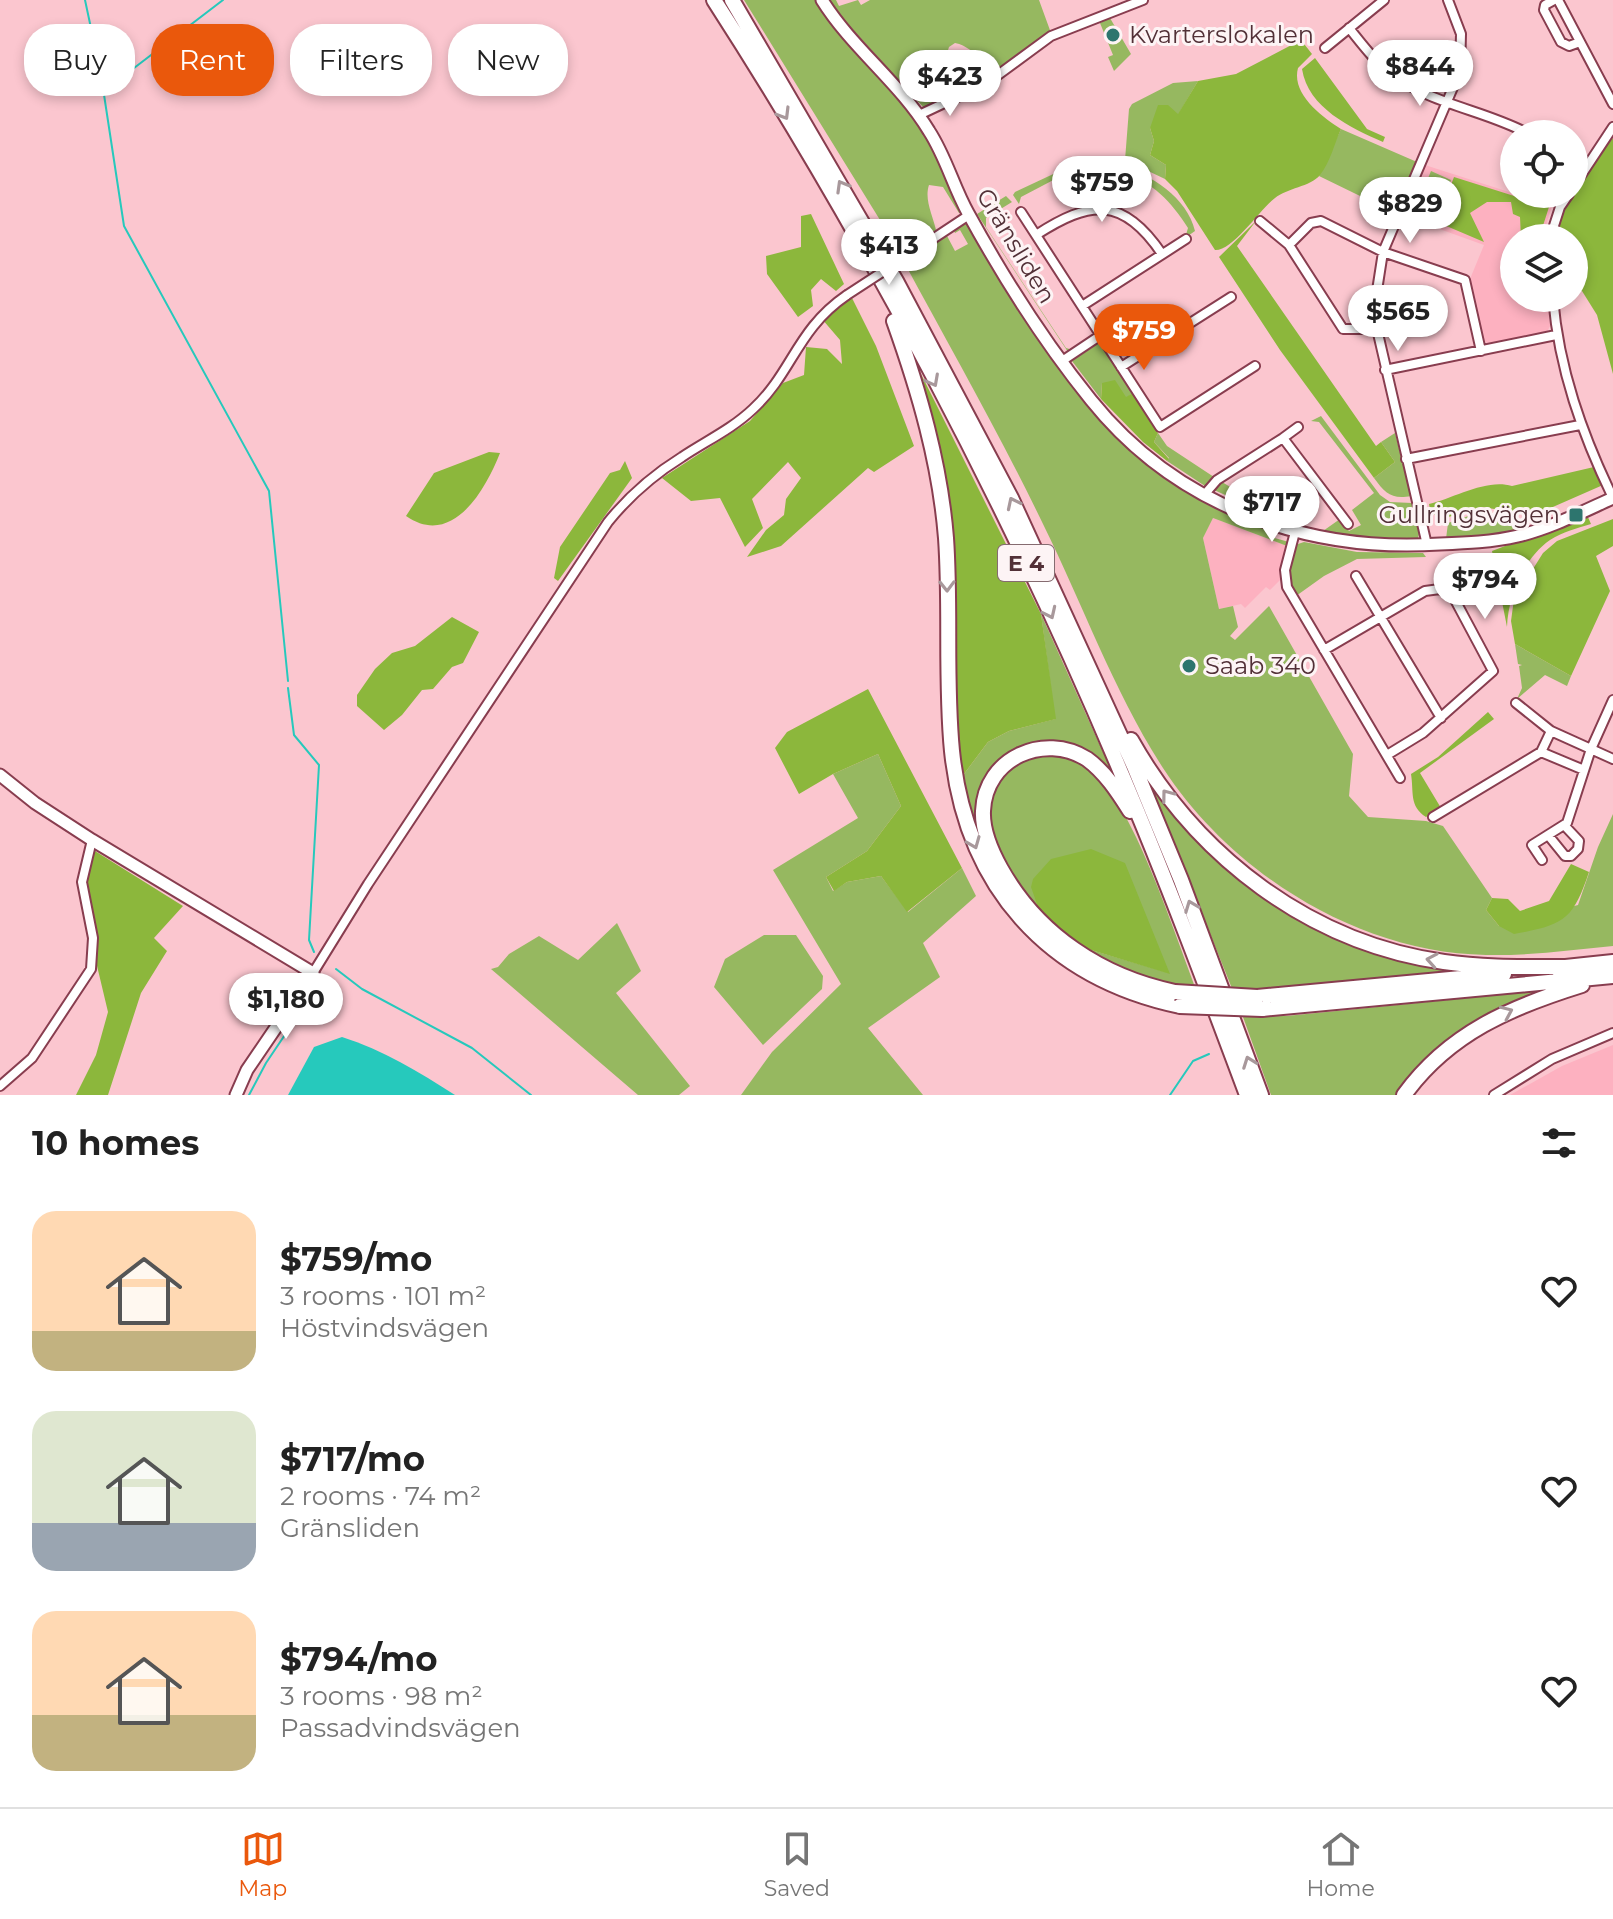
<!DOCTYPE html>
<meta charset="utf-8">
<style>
:root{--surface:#fff;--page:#f2f2f2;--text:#222;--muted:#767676;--line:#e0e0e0;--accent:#ea580c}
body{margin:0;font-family:Montserrat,sans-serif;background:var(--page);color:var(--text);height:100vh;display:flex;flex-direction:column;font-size:30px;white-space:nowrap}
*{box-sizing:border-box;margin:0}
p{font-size:26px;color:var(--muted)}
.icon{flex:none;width:44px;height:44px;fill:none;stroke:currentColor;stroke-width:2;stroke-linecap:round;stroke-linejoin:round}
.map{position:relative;height:1095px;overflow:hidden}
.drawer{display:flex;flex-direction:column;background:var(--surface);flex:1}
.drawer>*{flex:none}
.hud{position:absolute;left:24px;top:24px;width:800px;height:72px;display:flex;gap:16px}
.fabs{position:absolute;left:1500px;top:120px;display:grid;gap:16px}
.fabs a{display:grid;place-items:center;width:88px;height:88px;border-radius:50%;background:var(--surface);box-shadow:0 4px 12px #0003;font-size:40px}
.price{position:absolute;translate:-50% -68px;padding:0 18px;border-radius:28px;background:#fff;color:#222;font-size:26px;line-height:52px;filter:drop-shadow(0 2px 4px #0008)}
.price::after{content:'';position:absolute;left:50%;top:48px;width:24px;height:18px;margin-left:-12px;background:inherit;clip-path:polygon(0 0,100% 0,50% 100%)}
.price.current{background:var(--accent);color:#fff}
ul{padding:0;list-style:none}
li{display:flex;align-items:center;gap:24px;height:200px;padding:0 32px}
li span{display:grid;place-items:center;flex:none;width:224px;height:160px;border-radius:24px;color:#555}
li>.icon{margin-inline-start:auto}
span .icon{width:96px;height:96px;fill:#fffc;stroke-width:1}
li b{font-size:34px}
h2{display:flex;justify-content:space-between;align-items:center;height:96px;padding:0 32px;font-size:34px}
.tag{padding:0 28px;border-radius:32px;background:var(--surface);box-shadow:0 4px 12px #0003;font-size:28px;line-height:72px}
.tag.current{background:var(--accent);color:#fff}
.dock{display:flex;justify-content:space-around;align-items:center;height:112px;border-top:2px solid var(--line);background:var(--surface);font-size:22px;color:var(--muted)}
.dock a{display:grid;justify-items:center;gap:4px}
.dock .current{color:var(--accent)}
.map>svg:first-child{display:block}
.built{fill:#fdb1c0}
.green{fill:#96b860;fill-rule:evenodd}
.forest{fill:#8cb73c}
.water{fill:#26c9bc}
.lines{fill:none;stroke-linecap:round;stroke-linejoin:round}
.stream{stroke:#26c9bc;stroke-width:2}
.street-casing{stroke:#883d4f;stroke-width:12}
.secondary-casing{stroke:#883d4f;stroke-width:15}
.highway-casing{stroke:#883d4f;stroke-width:18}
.street{stroke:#fff;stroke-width:8}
.secondary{stroke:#fff;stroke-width:11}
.highway{stroke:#fff;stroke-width:14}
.street-bridge-casing{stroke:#883d4f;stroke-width:12;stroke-linecap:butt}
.highway-bridge-casing{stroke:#883d4f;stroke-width:18;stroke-linecap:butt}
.street-bridge{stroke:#fff;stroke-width:8}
.highway-bridge{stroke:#fff;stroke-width:14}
.oneway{stroke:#a8989b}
.poi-dot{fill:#2d756e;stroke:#fdf4f5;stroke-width:3}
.labels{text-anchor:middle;stroke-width:6;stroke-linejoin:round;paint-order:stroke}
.shield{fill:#fdf4f5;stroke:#856b70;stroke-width:2}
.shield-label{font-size:22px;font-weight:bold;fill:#523037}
.poi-label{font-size:24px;fill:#523037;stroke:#fdf4f5;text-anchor:start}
.street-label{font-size:24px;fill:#523037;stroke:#fdf4f5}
</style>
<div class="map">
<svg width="1613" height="1095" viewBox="0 0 1613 1095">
<rect width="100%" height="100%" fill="#fbc6cf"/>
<!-- built -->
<path class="built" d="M1425,165l127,41 -10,32h-28v60h34l2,28 -3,6 -57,13 -6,-4 -14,-62 14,-34 -78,-28z
M1213,518l74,28 -7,24 1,9 -11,11 -4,-3 -21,21 -4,-4 -22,5 -16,-71z
M1613,1045v50h-103l52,-29z"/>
<!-- green -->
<path class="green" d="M744,0h72c30,42 70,76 99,118 20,29 33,61 48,93l-4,2 -16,-26 -14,-2c-5,15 4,31 7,45l-35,24z
M830,0h6l3,6 19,-6 3,5 9,-5h169l12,33 -79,54 -48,21 -79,-87zM955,43c12,2 17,11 29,12v3h-9l-6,7 -16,5 -8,-10 4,-13z
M1110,18l21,36 -17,17 -6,-14 5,-2 -13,-32z
M1198,81l-20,34 -28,13 4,13 -4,14 16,10 -1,14 -40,-19 4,-51 3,-5 41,-21z
M1341,129l76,33 -22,51 -76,-37z
M1091,163l22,2 -9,40 3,-31 -4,-5 -42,7 -40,21 -2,7 -6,-9 2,-3 49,-23z
M1120,165c31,10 67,32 75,66l-10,7 3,-10c-17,-27 -35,-45 -65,-56l-7,5 -7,26z
M1431,171l20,9 -16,39 -20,-9z
M1006,196l6,6 -26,16v9l80,121 7,2 -5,2 -91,-138z
M964,224h7l90,144 124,121 40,22 44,18 2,8 18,5 -2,4 -74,-28 -10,20 16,71 14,-3 5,21 -8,9 5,4 34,-34 84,148 -4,42 19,21 58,4 17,5 49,72 -6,12 13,16 79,-21 20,-58 15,-33v132c-42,4 -85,10 -127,9 -127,-2 -254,-81 -323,-187 -49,-76 -80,-163 -120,-244 -43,-89 -92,-175 -139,-262l42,-28 9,17 13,-7 -8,-14 -5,3 -2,-4z
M1099,343l34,50 -7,5 -24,-15 -1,16 -29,-38z
M1321,416l59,79 10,7 22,1 2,3 6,24 -2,8 -4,3h-59l-78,-18v-5l-63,-28 8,-8 65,39 36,10 17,-12 9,12 12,-6 -9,-15 22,-17 -55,-71 -8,-1z
M1158,433l9,13 47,31 -9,9 -38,-25 2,-3 -15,-16z
M1395,433l16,63c-19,4 -26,-3 -37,-18l21,-16 -14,-20z
M1483,511l31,6 3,15 -71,7 2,-16z
M1304,542l53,10 66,1 3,4 -69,2 -33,17 -28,20c-10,-19 -7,-32 -1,-51z
M1041,614l75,167c-13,-10 -23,-26 -41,-33 -21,-9 -45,-7 -64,6 -92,57 23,179 80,213 27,15 56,24 86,30l2,3c-122,-26 -193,-102 -218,-222l27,-36 21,-11 46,-12z
M1515,644l56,32 -4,10 -22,-11 -28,24 5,-11 -3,-22 3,-1 -4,-1z
M1052,753c18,5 31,9 44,22 40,37 79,160 100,214l-59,-12 -59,-31 91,27 -129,-60 -23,-29 -20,-35 -8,-26 3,-32 8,-14 23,-19z
M878,754l23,52 -34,45 -41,26 7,14 14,-9 34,-6 27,36 54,-44 14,28 -53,47 17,34 -72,51 55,67h-182l31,-43 69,-68 -68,-114 85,-52 -25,-44z
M1153,783l41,54 28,26 72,53 165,53v3l-163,16 -63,3 -82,-205z
M617,923l24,48 -25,22 74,93 -11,9h-41l-147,-126 7,-2 11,-13 30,-18 39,24z
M764,935h32l27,41 -1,13 -59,56 -49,-58 11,-28z
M1538,991l1,3 -65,28 -31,23 -46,50h-126l-28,-78 43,-1z"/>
<!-- forest -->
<path class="forest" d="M1301,40l11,14 -14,14c-7,26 24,49 43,61 -6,13 -11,34 -21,46 -10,12 -33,13 -45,23 -15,11 -42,53 -60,52l-38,-59 -12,-12 1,-14 -16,-10 4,-14 -4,-13 8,-23h10l10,9 20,-33 38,-7z
M1315,58l52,71 18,8 -2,5c-32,-14 -75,-34 -81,-73z
M1613,138v236l-16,-59 -15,-24 -8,1v-54h-18c6,-40 32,-70 57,-100z
M1454,177l95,30 -10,31h-18l-1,-21 -7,-3 -2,-12h-24l-17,11 14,29 -47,-20z
M811,214l33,70 -8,7 -15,-12 -10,11 2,16 -15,11 -31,-43 -1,-18 35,-9v-31z
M1256,221l-19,25 139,200 5,-4 14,20 -21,16 -94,-128 -61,-93z
M852,298l24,48 38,100 -40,26 -6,-4 -87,78 -34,11 19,-27 18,-15 2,-16 15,-21 -13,-16 -36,37 11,29 -18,19 -25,-49 -29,3 -29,-23 88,-57 33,-38 21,-8 2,-28 21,2 15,15 -2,-24 -18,-21z
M919,370l122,244 15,105 -47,12 -21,11 -27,36 -5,-50 -4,-156 -36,-200z
M1115,380l11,17 7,-4 25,40 -4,9 15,17 -2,2 -24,-19 -42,-43 1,-16z
M489,452l11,1c-15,38 -48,95 -94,63l28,-43z
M625,461l7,17 -74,103 -4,-3 6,-31 50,-74 10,-3z
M1594,467l9,18 -57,25 -25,3 -40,-6 -39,12c-8,-3 -12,-7 -13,-15 25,-6 58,-26 83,-18z
M1587,515l4,9c-13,4 -29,8 -41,16 -26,18 -42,56 -43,87l-15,-76z
M1613,519v27l-17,10 14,35 -39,85 -56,-32 -4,-23 3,-22 29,-46 14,-12z
M452,617l27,15 -16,31 -11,4 -19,22 -11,1 -20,25 -18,15 -27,-24v-11l18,-26 17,-16 23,-7z
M868,689l94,179 -55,44 -26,-36 -34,6 -13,9 -8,-14 41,-26 34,-45 -23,-52 -45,20 -34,20 -24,-46 12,-16z
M1488,712l6,7 -74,54 21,35 -15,9c-17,-11 -12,-24 -15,-43l27,-17z
M1091,849l34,14 45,111 -92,-28 -38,-33 -9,-26 2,-8 18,-20z
M95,851l88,55 -29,32 13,13 -26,42 -33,102h-32l20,-40 12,-43 -30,-126z
M1571,864l18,8c-16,48 -25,53 -75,62l-15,-8 -13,-16 6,-12 16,1 12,12 29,-10z"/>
<!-- water -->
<path class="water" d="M342,1037c41,13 77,35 113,58h-167l26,-48z"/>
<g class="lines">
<!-- stream -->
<path class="stream" d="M85,0l16,75 23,151 145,265 19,190
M104,91l119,-91
M288,688l6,47 25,30 -10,175 5,12
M336,969l26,20 110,59 59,47
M249,1095l17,-32 37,-55
M1170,1095l23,-34 16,-7"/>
<defs>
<path id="street" d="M1554,0l-9,5 -1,5 17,32 8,4 11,-4
M1558,0l55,104
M1349,28c13,16 26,34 43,46 40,31 93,36 137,60
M1325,48l59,-48
M919,115l68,-32 64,-47 92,-36
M1574,186l39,-59
M1021,212l139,215 95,-61
M1260,221l29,24 54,84h34
M1036,235c54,-35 87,-39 126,19
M1550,238l10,-31 9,-13
M1289,245l22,-22 10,-2 62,31 82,28 16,71
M913,252l56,-37
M1553,298c6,71 29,136 60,200
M1082,306l104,-67
M1062,361l39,-26
M1121,367l110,-70
M1385,370l171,-35
M1283,438l15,-11
M1406,459l174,-34
M1204,495l13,-15 66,-42 65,86
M1295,532l-10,38 2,17 113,191
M1427,545l-50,-216 -1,-32 7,-45 77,-181 1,-37 -13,-34
M1356,576l85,142
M1324,650l101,-59 15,-2 14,9 39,73 -70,62 -36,22
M1516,703l35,28 62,28
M1541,752l43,18
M1541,752l10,-21
M1433,817l108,-65
M1548,835l17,21h6l7,-7 1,-8 -15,-16
M1542,860l-10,-15 35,-22 24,-74 22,-49
M313,973l55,-89 240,-362c21,-26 45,-47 74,-65 24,-16 50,-28 71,-48 40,-37 43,-79 94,-114
M0,1086l32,-28 59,-89 2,-31 -11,-56 10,-42
M1494,1095l58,-36 61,-26"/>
<path id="secondary" d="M822,0c30,48 78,83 107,131 17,26 24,55 39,82 35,64 77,130 123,187 85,106 215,153 349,144 26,-1 52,-2 78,-8 33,-8 64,-24 95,-38
M0,775l35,28 57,37 221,133 -66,97 -11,25"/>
<path id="highway" d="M714,0c156,242 297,510 408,775 45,106 85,213 125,320
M732,0l164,281 115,217 123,268 47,114 80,215
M894,321c25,70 46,142 52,217 5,71 -1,142 6,213 14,135 95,227 228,255
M1131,740c66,117 179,203 313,222 40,6 81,5 122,5
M1130,811c-12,-19 -25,-39 -43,-52 -43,-27 -102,-1 -104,52 -1,20 8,40 18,58 37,66 101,108 174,123
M1556,968l57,-6
M1257,997l247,-23
M1262,1009l351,-33
M1404,1095c45,-62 107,-88 178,-110"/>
</defs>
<!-- street casing -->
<use href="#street" class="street-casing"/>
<!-- secondary casing -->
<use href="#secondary" class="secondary-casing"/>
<!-- highway casing -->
<use href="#highway" class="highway-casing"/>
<!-- street -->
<use href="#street" class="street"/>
<!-- secondary -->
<use href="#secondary" class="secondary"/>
<!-- highway -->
<use href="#highway" class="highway"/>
<defs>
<path id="street-bridge" d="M847,295l66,-43"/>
<path id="highway-bridge" d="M1175,992l82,5
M1180,1006l82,3"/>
</defs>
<!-- street-bridge casing -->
<use href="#street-bridge" class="street-bridge-casing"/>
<!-- highway-bridge casing -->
<use href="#highway-bridge" class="highway-bridge-casing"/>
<!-- street-bridge -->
<use href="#street-bridge" class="street-bridge"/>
<!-- highway-bridge -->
<use href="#highway-bridge" class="highway-bridge"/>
</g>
<!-- one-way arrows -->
<defs><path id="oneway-chevron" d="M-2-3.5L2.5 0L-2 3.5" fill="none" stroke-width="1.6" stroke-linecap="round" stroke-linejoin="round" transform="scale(2)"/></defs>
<g class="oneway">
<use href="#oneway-chevron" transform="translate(784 114) rotate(59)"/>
<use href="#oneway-chevron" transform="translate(842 186) rotate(-120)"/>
<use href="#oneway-chevron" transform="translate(933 381) rotate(62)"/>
<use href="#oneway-chevron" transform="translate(1013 503) rotate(-116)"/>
<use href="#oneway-chevron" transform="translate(947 586) rotate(89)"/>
<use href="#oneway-chevron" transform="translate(1050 613) rotate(65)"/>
<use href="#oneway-chevron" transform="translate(1167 795) rotate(-127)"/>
<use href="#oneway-chevron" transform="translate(974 843) rotate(68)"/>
<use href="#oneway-chevron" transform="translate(1191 906) rotate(-111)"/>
<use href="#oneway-chevron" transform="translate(1432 960) rotate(-170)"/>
<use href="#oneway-chevron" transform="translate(1507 1012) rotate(-24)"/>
<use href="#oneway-chevron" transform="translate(1249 1062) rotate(-110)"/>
</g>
<!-- markers -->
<g class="poi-dot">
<circle cx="1113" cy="35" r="8"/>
<rect x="1568" y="507" width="16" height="16" rx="4"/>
<circle cx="1189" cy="666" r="8"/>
</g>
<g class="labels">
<!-- shield labels -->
<rect class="shield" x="998" y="545" width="56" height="36" rx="6"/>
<g class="shield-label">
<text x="1026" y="571">E 4</text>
</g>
<!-- poi labels -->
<g class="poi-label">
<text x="1129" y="43">Kvarterslokalen</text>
<text x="1560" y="523" text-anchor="end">Gullringsvägen</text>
<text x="1205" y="674">Saab 340</text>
</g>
<!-- street labels -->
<g class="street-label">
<text transform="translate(1016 246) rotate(59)" y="8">Gränsliden</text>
</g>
</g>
</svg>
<div class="fabs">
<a><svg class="icon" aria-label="locate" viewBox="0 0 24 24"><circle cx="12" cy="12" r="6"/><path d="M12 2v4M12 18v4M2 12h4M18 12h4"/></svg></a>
<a><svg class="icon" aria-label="layers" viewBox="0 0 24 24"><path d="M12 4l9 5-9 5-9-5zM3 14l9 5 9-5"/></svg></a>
</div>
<b class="price" style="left:1420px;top:108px">$844</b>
<b class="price" style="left:950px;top:118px">$423</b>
<b class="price" style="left:1102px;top:224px">$759</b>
<b class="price" style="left:1410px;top:245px">$829</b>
<b class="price" style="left:889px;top:287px">$413</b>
<b class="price" style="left:1398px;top:353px">$565</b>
<b class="price current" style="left:1144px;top:372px">$759</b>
<b class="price" style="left:1272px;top:544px">$717</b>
<b class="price" style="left:1485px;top:621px">$794</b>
<b class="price" style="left:286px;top:1041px">$1,180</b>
<div class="hud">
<a class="tag">Buy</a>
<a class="tag current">Rent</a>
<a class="tag">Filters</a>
<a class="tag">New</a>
</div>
</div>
<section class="drawer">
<h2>10 homes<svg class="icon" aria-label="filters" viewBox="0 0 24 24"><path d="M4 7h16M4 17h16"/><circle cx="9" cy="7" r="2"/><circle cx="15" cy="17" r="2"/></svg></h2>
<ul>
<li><span style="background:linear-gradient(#ffd9b3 75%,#c2b280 0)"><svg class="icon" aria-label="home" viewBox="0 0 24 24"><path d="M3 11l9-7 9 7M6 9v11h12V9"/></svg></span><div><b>$759/mo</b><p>3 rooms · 101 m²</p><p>Höstvindsvägen</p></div><svg class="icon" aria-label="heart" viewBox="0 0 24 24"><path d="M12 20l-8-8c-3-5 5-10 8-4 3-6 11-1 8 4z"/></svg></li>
<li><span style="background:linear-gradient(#dfe7d0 70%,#9aa5b1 0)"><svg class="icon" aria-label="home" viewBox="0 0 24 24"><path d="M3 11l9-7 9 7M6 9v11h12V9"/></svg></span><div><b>$717/mo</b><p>2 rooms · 74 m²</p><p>Gränsliden</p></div><svg class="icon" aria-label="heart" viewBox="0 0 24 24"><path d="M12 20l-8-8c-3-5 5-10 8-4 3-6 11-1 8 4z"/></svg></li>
<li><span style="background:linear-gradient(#ffd9b3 65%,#c2b280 0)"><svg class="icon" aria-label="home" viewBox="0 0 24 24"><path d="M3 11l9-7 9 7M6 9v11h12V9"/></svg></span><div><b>$794/mo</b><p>3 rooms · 98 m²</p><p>Passadvindsvägen</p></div><svg class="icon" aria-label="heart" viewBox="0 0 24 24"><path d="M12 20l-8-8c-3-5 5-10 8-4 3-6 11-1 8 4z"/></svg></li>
</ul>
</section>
<nav class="dock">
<a class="current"><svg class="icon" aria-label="map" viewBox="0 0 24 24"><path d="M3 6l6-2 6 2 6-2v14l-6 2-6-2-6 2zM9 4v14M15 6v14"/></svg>Map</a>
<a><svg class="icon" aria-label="saved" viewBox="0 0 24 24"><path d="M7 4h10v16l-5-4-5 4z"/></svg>Saved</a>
<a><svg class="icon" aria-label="home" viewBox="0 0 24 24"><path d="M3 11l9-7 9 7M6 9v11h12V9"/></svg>Home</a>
</nav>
